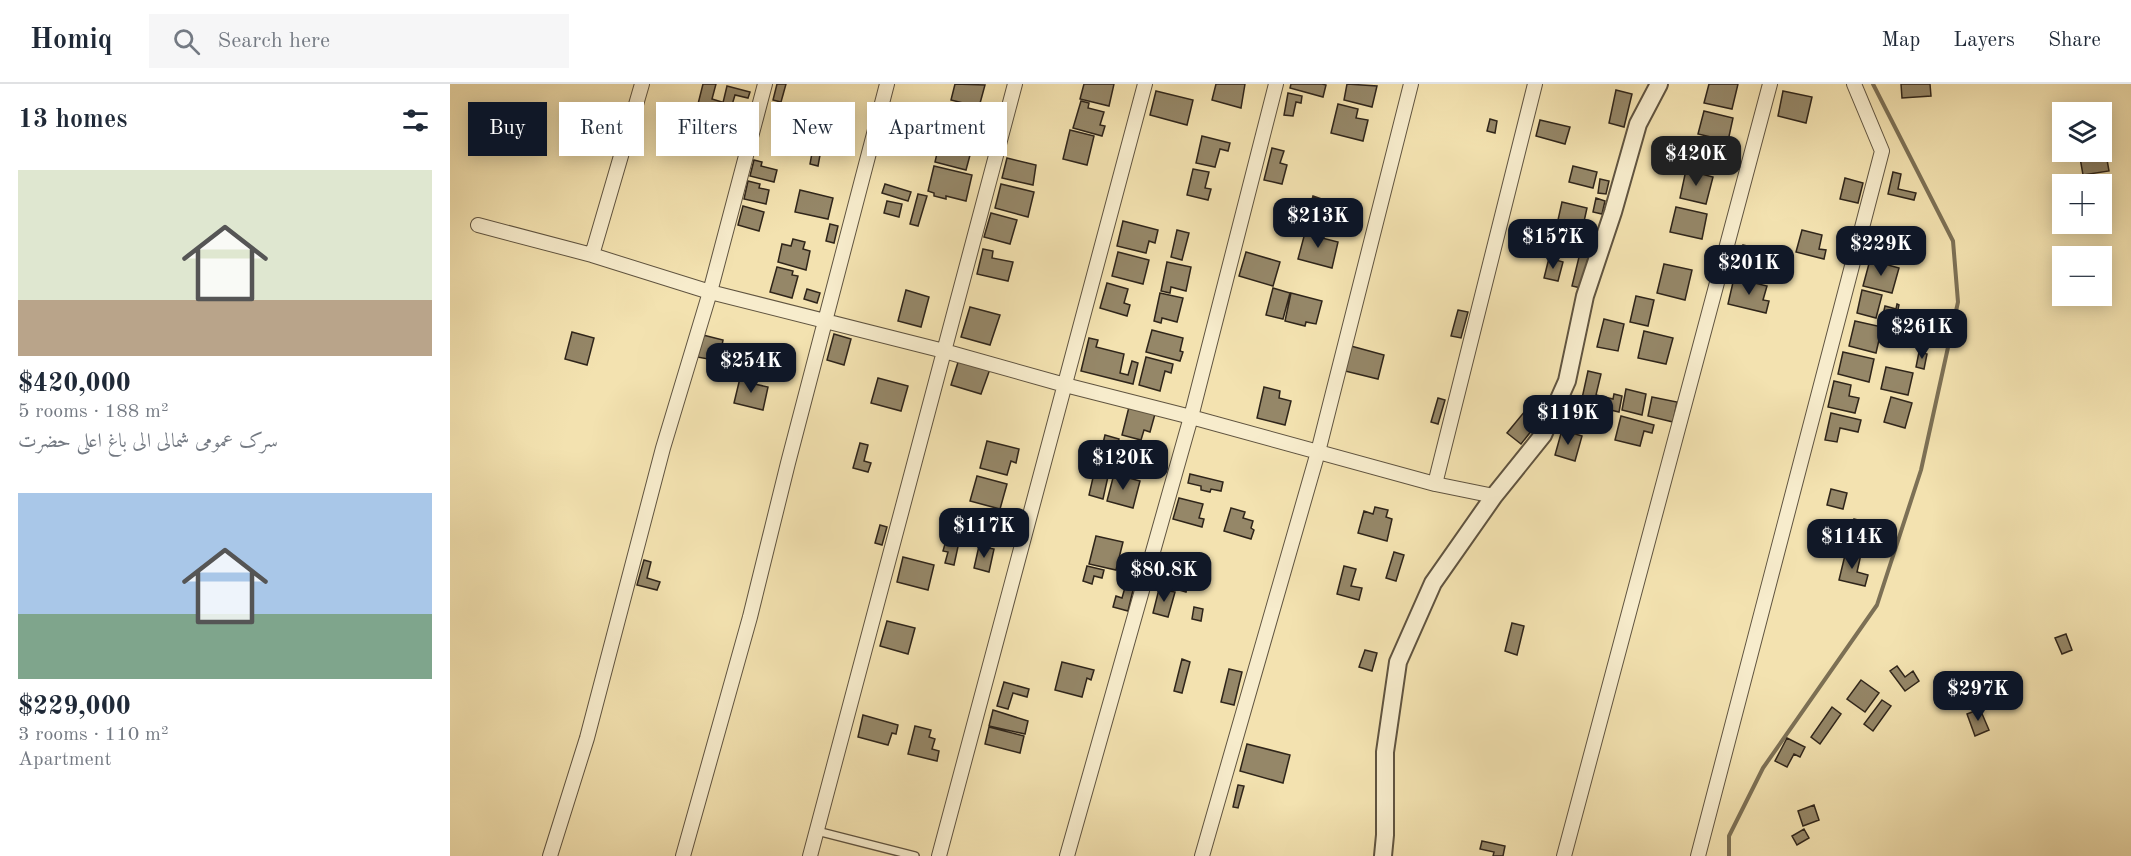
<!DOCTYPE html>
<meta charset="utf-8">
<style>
:root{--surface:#fff;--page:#f6f6f7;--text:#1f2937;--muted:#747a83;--line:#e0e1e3;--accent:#111827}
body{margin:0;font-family:"Old Standard TT",Amiri,serif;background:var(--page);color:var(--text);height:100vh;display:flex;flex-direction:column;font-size:22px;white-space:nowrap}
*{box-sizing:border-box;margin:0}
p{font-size:20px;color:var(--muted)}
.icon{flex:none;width:33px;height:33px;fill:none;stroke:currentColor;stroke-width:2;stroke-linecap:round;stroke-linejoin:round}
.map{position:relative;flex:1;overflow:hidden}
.drawer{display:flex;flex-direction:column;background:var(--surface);width:450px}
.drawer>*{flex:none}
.top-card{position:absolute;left:18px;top:18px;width:570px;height:54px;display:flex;gap:12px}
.tools{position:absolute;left:1602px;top:18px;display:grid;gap:12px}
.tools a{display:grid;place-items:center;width:60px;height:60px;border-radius:0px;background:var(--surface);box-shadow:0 3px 15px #0003;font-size:30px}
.price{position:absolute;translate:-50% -51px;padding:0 14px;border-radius:12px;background:var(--accent);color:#fff;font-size:20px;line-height:39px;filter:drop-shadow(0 2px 3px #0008)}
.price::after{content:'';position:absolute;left:50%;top:36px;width:18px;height:14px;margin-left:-9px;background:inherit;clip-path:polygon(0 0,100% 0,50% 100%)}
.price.selected{background:#222;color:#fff}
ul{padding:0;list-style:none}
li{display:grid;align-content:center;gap:12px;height:318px;padding:0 18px}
li span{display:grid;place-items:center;height:186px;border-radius:0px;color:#555}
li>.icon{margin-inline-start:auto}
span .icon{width:108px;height:108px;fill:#fffc;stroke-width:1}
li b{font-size:26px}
h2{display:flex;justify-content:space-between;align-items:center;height:72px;padding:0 18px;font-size:26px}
.pill{padding:0 21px;border-radius:0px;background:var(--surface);box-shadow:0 3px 15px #0003;font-size:21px;line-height:54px}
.pill.selected{background:var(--accent);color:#fff}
header{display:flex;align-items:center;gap:36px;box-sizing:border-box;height:84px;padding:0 30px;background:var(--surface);border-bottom:2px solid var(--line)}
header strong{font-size:28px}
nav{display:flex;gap:33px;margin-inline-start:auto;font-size:21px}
.search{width:420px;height:54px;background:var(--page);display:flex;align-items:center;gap:15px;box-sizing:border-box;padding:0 21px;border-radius:0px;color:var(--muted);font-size:22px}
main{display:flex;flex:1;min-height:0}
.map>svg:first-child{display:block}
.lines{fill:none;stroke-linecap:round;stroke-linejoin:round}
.stream{stroke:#7c7055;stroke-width:4}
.building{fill:#958768;stroke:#2f251a;stroke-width:1.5}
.service-casing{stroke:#605440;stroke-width:10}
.minor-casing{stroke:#605440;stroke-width:16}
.tertiary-casing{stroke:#605440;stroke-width:20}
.service{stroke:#f7eccc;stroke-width:7}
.minor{stroke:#f7eccc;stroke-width:14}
.tertiary{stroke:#f7eccc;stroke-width:16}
</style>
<header>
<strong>Homiq</strong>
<div class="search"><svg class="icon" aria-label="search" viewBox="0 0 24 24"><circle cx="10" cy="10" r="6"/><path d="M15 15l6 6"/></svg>Search here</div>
<nav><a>Map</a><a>Layers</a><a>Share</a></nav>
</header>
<main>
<section class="drawer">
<h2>13 homes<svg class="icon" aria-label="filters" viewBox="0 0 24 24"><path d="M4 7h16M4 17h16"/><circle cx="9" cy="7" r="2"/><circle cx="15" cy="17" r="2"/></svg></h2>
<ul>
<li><span style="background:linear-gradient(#dfe7d0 70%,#b9a48a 0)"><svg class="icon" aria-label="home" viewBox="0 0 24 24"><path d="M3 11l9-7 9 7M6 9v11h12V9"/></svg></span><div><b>$420,000</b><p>5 rooms · 188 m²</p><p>سرک عمومی شمالی الی باغ اعلی حضرت</p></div></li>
<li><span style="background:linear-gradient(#a9c7e8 65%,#7fa58c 0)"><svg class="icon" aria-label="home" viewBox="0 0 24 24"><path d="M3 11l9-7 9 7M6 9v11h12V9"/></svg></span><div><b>$229,000</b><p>3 rooms · 110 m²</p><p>Apartment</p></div></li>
</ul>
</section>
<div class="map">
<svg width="1681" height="772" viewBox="0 0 1681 772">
<rect width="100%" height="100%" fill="#f3e2b0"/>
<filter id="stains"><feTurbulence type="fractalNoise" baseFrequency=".00333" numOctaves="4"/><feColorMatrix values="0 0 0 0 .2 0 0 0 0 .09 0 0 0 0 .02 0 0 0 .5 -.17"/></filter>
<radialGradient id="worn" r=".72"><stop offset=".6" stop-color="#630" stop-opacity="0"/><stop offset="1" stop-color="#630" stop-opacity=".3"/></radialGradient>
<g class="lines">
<!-- stream -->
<path class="stream" d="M1279,772v-20l34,-68 114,-163 44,-135 37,-168 -5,-61 -80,-157"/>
</g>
<!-- building -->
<path class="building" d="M253,0h13l-4,15 10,3 -2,8 -22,-6z
M327,0h9l-5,18 -8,-2z
M505,0l30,1 -6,22 -28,-7z
M634,0h30l-5,22 -29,-7z
M766,0h29l-4,24 -29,-8z
M841,0h31l4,1 -3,12 -33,-9z
M897,0l30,2 -5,21 -28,-7z
M1259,0h29l-6,25 -28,-6z
M1451,0h29l1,12 -29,2z
M277,2l23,6 -2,6 -13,-3 -3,10 13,3 -2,8 -22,-5z
M1166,6l16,4 -8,33 -15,-4z
M706,7l37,9 -6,25 -37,-10z
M1333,7l29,6 -6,26 -28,-7z
M838,9l14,3 -1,7 -5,-1 -3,14 -9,-1z
M631,17l8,2 -1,5 16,4 -4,13 5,1 -3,10 -29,-8z
M888,20l20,5 -2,9 12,2 -5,21 -32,-8z
M248,21l30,8 -4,15 3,1 -2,8 -33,-8z
M1254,27l29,7 -5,23 -30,-7z
M1040,35l7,2 -2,12 -8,-2z
M1090,36l30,7 -5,17 -29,-8z
M439,39l26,6 -6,22 -26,-7z
M620,46l24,6 -7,29 -24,-6z
M491,52l32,8 -7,26 -31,-8z
M752,52l28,7 -2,8 -8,-2 -5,18 -19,-4z
M365,53l8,2 -5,27 -8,-2z
M1652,53h1l6,34 -26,4 -4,-23h23z
M822,64l12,3 -4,12 7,2 -5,19 -18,-4z
M557,74l29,7 -3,20 -31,-7z
M304,76l8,2 -1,4 16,4 -3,12 -24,-6z
M484,82l38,9 -6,26 -20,-5v3l-12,-3v-3l-6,-2z
M1123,82l24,6 -4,16 -24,-6z
M743,85l16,3 -4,16 6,1 -3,11 -21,-5z
M1236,86l27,7 -7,27 -26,-6z
M1443,88l8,2 -3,15 18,4 -2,7 -26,-6z
M1395,94l18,5 -5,20 -18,-4z
M1150,95l9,2 -3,13 -8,-1z
M298,97l12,3 -1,4 10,2 -3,14 -22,-5z
M435,100l26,8 -3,9 -26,-8z
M551,100l33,8 -6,25 -33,-9z
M350,106l33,8 -5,21 -33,-7z
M468,110l9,2 -9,30 -8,-2z
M863,112l23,8 -5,19 5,1 -1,8 -21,-5 1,-2 -9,-3z
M1146,114l9,3 -3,13 -9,-2z
M437,117l15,3 -3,13 -15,-4z
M1112,118l25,6 -4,18 -25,-6z
M293,122l21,6 -5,19 -21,-6z
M1226,123l31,7 -5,25 -32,-7z
M541,129l26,7 -7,24 -26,-7z
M673,137l35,9 -3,13 -6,-2 -3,12 -29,-7z
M380,140l8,2 -4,17 -8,-2z
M856,145l17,4 -1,5 16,4 -6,26 -34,-9z
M727,146l12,3 -7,27 -11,-3z
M1352,146l20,5 -3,14 7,1 -2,9 -28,-7z
M343,155l12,3 -2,7 7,2 -4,19 -28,-8 4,-18 9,2z
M1293,161l33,8 -6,28 -13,-3 2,-7 -21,-5z
M533,165l10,2 -1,7 21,4 -5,19 -31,-7z
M668,168l31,8 -6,24 -31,-8z
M796,168l34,10 -7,24 -34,-10z
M1130,169l9,2 -8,33 -9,-2z
M1099,174l14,4 -5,19 -14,-3z
M1420,176l29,8 -7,25 -29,-7z
M717,178l24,5 -5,24 -15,-4 -1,6 -9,-2z
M1214,180l28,6 -7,30 -28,-7z
M327,183l16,4 -1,4 6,1 -6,22 -22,-6z
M1284,194l33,8 -4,14 6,1 -3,12 -38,-9z
M657,199l21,6 -4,14 6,2 -3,11 -27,-8z
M823,204l17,5 -7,26 -17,-4z
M357,205l13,4 -3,10 -13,-4z
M456,206l23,7 -8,30 -23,-6z
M1412,206l20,5 -6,23 -19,-5z
M710,209l23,5 -6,24 -15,-4 -1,5 -7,-2z
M841,209l31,8 -6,23 -10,-2 -1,4 -20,-5z
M1186,212l18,4 -6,26 -18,-4z
M1447,220l2,1 -3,13 -13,-3 2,-9 11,3z
M520,223l30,8 -10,30 -29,-8z
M1008,226l10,2 -7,26 -10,-2z
M1154,235l20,5 -6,27 -21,-4z
M1405,237l27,6 -6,26 -27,-7z
M702,246l31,8 -3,13 3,1 -3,9 -34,-9z
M1194,247l29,7 -7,26 -28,-6z
M122,248l22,6 -7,27 -22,-6z
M384,250l17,5 -7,26 -17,-5z
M253,251l20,5 -3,16 -11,-3 -1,6 -11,-2z
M639,254l9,2 -2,7 28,7 -4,19 8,2 4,-14 6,2 -5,21 -52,-13z
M901,262l33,9 -6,24 -33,-8z
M1393,268l31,7 -5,23 -31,-8z
M1469,268l8,2 -3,15 -8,-2z
M696,273l27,7 -2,9 -6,-2 -5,20 -21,-6z
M509,275l31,10 -9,25 -30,-9z
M1436,283l27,6 -5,22 -27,-6z
M1138,287l13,3 -5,21 17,4 1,-5 8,2 -3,16 -38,-9z
M291,290l11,3 -2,6 18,4 -5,23 -29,-7z
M428,294l30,8 -7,25 -30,-8z
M1384,297l17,4 -2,11 10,2 -4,15 -27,-6z
M814,303l16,4 -1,7 12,3 -6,24 -28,-7z
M1176,305l20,5 -4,21 -20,-5z
M1202,313l25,5 -4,20 -25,-6z
M1441,313l21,6 -7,25 -21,-6z
M988,314l7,2 -7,24 -7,-2z
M1080,321l13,11 -22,28 -14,-11z
M679,323l26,7 -5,18 -6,-2 -3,10 -19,-5z
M1381,329l30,7 -3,12 -18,-4 -3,14 -12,-2z
M1171,332l33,9 -2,8 -8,-2 -4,15 -25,-6z
M1112,346l20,6 -7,25 -20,-6z
M655,351l14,4 -7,29 -14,-4z
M537,357l32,8 -3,14 -5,-2 -4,14 -27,-7z
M410,359l8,2 -4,16 7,2 -3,9 -15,-4z
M645,385l14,3 -6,27 -14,-4z
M664,390l26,7 -7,27 -26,-7z
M740,390l33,8 -2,9 -10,-2 -1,3 -9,-2v-4l-13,-3z
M527,392l30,8 -7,25 -30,-8z
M1381,405l16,4 -4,16 -16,-4z
M729,414l24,6 -4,14 5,1 -2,8 -29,-8z
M925,423l13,3 -2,7 6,2 -5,22 -29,-8 6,-22 9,3z
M781,424l14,4 -2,6 10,3 -2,7 3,2 -3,9 -27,-8z
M1404,435l27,7 -3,12 -12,-3 -4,19 -16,-4z
M430,441l7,2 -5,18 -7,-2z
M503,448l8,1 -7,32 -9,-2 3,-11 -5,-1 2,-7 5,1z
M646,452l27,6 -7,28 -27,-6z
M529,462l15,3 -5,23 -15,-4z
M1396,467l15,3 -4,18 11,3 -3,11 -26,-6z
M944,468l10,3 -8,26 -10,-3z
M453,473l31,8 -6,25 -31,-8z
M716,475l27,7 -7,26 -27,-8z
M194,476l7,2 -4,16 13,4 -3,8 -20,-5z
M637,482l17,4 -2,8 -8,-2 -2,8 -9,-3z
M894,482l12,3 -5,17 11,2 -3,12 -22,-6z
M676,500l8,2 -6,25 -15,-4 3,-11 6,2z
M709,505l16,3 -7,25 -15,-4z
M744,523l9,2 -2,12 -9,-2z
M437,537l28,7 -7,26 -28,-8z
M1062,539l12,3 -7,29 -12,-4z
M1616,550l6,16 -10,4 -7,-16z
M915,566l12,3 -5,18 -13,-4z
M732,575l8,3 -8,31 -8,-2z
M612,578l32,8 -3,10 -4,-2 -5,19 -27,-7z
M1447,582l8,11 8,-6 6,10 -14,10 -15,-20z
M779,585l13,3 -8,33 -13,-3z
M1411,596l18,13 -14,19 -18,-13z
M554,598l25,7 -2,8 -14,-4 -5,16 -11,-3z
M1512,601l8,21 -7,3 -8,-22z
M1432,616l9,6 -18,25 -9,-7z
M1382,623l9,7 -21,30 -9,-7z
M1530,625l9,21 -14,6 -8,-22z
M543,626l35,11 -3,13 -36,-8z
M413,631l35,10 -2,9 -4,-1 -4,12 -30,-8z
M465,642l16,4 -2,7 6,2 -3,10 7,2 -2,10 -29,-7z
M539,643l35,9 -4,17 -35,-9z
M1337,654l18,9 -5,10 -6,-3 -7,13 -12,-6z
M797,660l43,11 -7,28 -43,-12z
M788,701l6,1 -6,22 -5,-1z
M1364,721l5,15 -16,6 -5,-15z
M1354,745l5,9 -12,7 -5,-9z
M1032,757l23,5 -2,10h-10l1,-4 -14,-3z"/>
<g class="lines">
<defs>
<path id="service" d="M367,747l98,25"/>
<path id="minor" d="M28,141l114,30 118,37 234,59 121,34 126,32 244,67 59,12
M142,171l50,-171
M985,400l100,-400
M100,772l37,-118 76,-290 47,-156 55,-208
M233,772l67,-239 38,-154 99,-379
M360,772l205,-772
M489,772l206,-772
M617,772l124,-439 85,-333
M752,772l116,-404 93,-368
M1114,772l206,-772
M1248,772l184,-705 -28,-67"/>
<path id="tertiary" d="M933,772l2,-21v-83l13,-90 35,-79 61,-87 49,-61 24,-54 18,-85 28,-84 25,-88 21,-40"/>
</defs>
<!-- service casing -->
<use href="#service" class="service-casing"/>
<!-- minor casing -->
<use href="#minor" class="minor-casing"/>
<!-- tertiary casing -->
<use href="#tertiary" class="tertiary-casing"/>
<!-- service -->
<use href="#service" class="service"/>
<!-- minor -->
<use href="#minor" class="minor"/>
<!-- tertiary -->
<use href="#tertiary" class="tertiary"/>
</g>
<rect width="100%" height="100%" filter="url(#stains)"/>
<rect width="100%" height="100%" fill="url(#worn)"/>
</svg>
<div class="tools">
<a><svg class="icon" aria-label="layers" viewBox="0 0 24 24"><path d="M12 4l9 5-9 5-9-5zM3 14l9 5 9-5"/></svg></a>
<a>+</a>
<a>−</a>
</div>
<b class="price selected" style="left:1246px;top:103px">$420K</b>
<b class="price" style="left:868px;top:165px">$213K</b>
<b class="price" style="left:1103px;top:186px">$157K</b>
<b class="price" style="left:1431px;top:193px">$229K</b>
<b class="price" style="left:1299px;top:212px">$201K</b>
<b class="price" style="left:1472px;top:276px">$261K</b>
<b class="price" style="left:301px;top:310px">$254K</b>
<b class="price" style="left:1118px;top:362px">$119K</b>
<b class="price" style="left:673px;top:407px">$120K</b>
<b class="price" style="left:534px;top:475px">$117K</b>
<b class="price" style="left:1402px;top:486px">$114K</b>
<b class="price" style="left:714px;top:519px">$80.8K</b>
<b class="price" style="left:1528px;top:638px">$297K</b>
<div class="top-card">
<a class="pill selected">Buy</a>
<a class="pill">Rent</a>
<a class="pill">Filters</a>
<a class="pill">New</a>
<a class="pill">Apartment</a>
</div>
</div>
</main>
